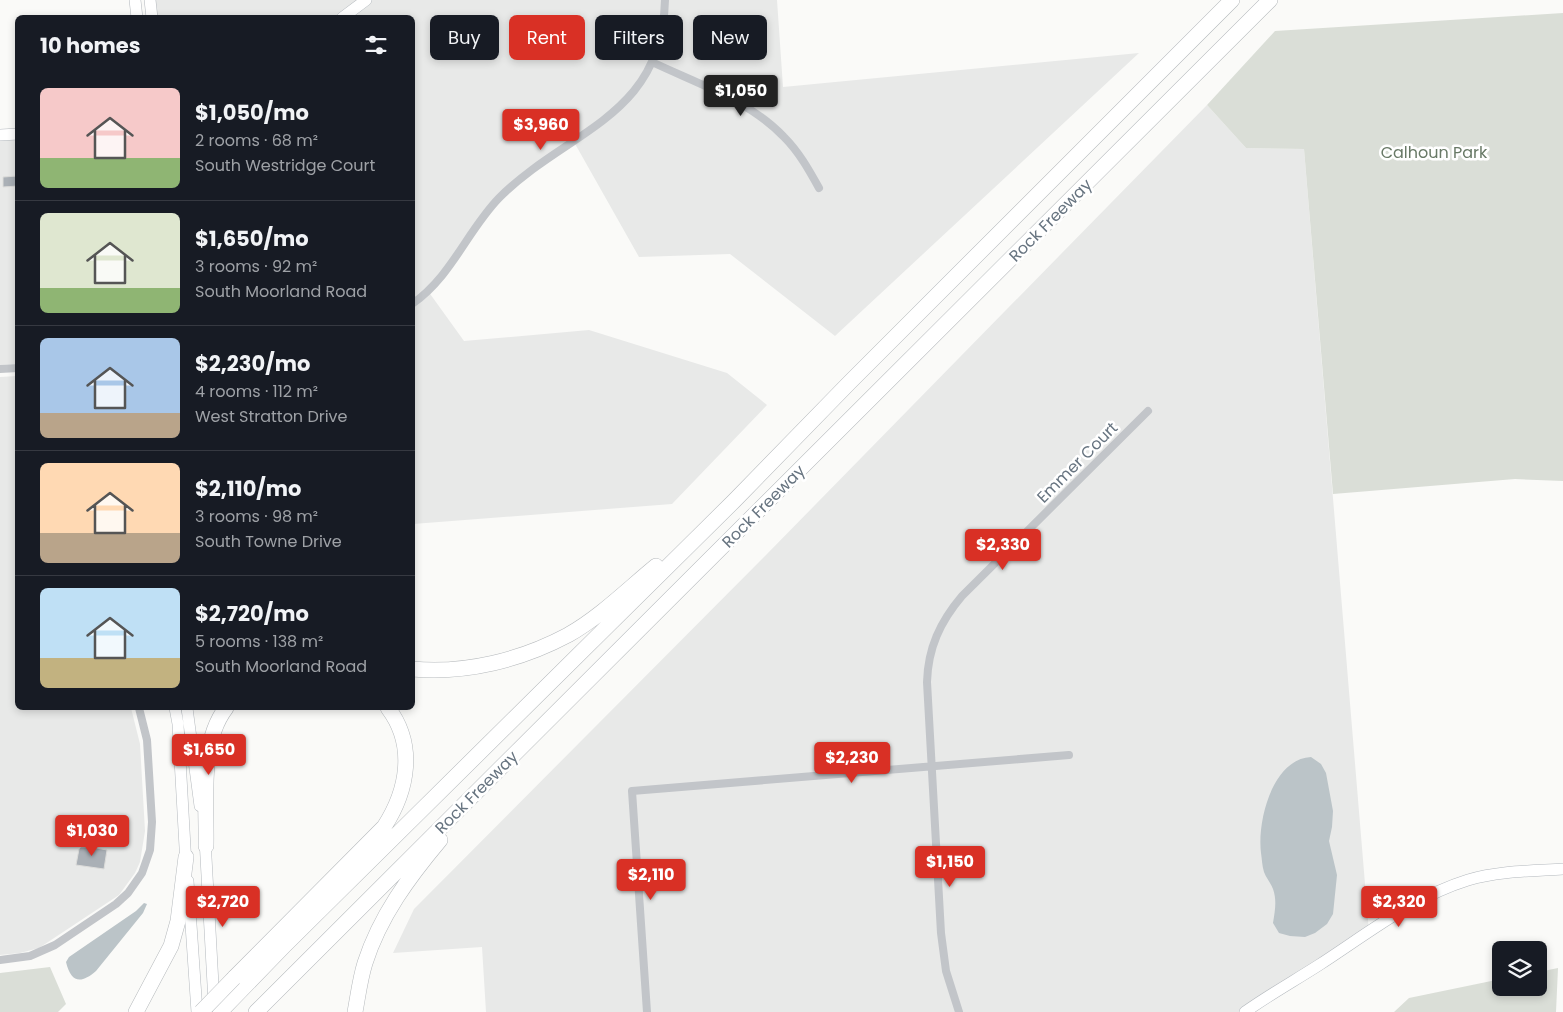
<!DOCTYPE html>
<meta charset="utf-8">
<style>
:root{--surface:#171b24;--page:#20242c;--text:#f1f3f6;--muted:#9ea1a6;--line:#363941;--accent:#d93025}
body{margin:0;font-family:Poppins,sans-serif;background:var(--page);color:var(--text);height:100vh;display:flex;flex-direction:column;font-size:19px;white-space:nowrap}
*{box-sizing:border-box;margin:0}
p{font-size:16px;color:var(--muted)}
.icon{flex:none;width:28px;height:28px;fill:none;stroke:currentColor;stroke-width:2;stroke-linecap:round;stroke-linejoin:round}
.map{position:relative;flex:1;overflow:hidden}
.drawer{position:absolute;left:15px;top:15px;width:400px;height:695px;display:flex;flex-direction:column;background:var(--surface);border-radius:8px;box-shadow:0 2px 8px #0003}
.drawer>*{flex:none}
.banner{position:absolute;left:430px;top:15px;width:475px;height:45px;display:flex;gap:10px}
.buttons{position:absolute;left:1492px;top:941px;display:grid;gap:10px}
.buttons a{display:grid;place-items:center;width:55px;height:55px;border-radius:8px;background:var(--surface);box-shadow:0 2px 8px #0003;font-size:25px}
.price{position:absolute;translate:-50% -42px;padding:0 11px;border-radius:5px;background:var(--accent);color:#fff;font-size:16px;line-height:32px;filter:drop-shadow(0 1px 2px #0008)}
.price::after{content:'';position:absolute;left:50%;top:30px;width:15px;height:11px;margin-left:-8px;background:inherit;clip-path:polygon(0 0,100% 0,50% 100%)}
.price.selected{background:#222;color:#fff}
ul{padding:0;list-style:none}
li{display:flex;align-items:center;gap:15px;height:125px;padding:0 25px}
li+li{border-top:1px solid var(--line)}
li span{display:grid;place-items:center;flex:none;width:140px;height:100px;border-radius:8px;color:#555}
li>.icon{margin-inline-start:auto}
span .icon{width:60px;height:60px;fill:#fffc;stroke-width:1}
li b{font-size:21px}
h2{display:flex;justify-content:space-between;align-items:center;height:60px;padding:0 25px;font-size:21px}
.tag{padding:0 18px;border-radius:8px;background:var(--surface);box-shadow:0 2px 8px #0003;font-size:18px;line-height:45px}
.tag.selected{background:var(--accent);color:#fff}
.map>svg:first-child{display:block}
.built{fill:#e8e9e8}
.green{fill:#daded7}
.water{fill:#bbc4c8}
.building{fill:#aab0b6;stroke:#dcdcda}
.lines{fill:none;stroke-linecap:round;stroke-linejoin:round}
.secondary-casing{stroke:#b4b9be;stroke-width:12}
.highway-casing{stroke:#b5b9bc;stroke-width:16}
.street{stroke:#c2c5c9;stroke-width:8}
.secondary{stroke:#fff;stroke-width:11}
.highway{stroke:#fff;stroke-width:15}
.highway-bridge-casing{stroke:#b5b9bc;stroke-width:16;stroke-linecap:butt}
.highway-bridge{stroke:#fff;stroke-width:15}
.labels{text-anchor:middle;stroke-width:5;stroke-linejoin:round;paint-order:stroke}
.park-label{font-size:16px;fill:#687966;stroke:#fff}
.street-label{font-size:16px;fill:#677480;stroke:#fff}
</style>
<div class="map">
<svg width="1563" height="1012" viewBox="0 0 1563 1012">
<rect width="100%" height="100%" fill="#fafaf8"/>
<!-- built -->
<path class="built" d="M150,0h627l6,87 356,-34 -304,283 -105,-82 -91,3 -65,-115 -76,57 -70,92 36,50 125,-11 138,43 40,32 -95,99 -259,20 -1,-506 -260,-1z
M1207,105l39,43 58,1 65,783 -124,80h-759l-4,-65 -89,6 21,-44 352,-354z
M0,140h18l-1,224 -17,1z
M17,376l1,332h113l9,36 5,87 -5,31 -5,11 -16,22 -80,53 -19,5 -20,2v-578z"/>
<!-- green -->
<path class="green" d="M1563,13v468l-48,-2 -182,15 -29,-345 -58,-1 -39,-43 68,-74z
M50,967l16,37 -8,8h-58v-39z
M1558,968l-2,44h-162l15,-14 92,-19v9h38v-16z"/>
<!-- water -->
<path class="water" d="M1311,757l10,7 5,9 7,38 -1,16 -3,14 8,34 -4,39 -6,10 -12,9 -10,4 -15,-1 -11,-3 -6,-10c2,-12 4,-23 0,-34 -2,-6 -7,-11 -9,-17 -2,-6 -2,-13 -3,-19 -4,-31 11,-94 50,-96z
M144,903l3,1 -4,9 -47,58c-15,13 -25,12 -30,-9l3,-5 67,-46z"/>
<!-- building -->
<path class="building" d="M18,176v10l-15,1v-10z
M86,846l21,4 -3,19 -28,-4 3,-16 2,-2h5z"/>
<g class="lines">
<defs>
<path id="secondary" d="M135,0l2,18
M150,0l2,18
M342,18l24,-18
M0,135l18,-1
M175,708l3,16 8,141
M187,708l13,98
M205,839l9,164
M188,881l9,131
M1245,1012c24,-17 49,-31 74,-47 48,-31 94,-68 149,-85 30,-9 64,-9 95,-11"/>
<path id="highway" d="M412,669c54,5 109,-9 156,-34 32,-18 60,-46 88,-69
M206,846c1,-43 -7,-103 20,-138
M234,978l150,-151c24,-37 32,-82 4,-119
M136,1012l35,-66 7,-25 8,-64
M220,1012l64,-66 450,-445 115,-118 383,-383
M256,1012l1014,-1012
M355,1012c3,-16 5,-33 10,-49 15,-47 44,-86 75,-123"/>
</defs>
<!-- secondary casing -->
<use href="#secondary" class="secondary-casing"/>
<!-- highway casing -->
<use href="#highway" class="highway-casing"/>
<!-- street -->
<path class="street" d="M652,62c46,22 97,38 132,75 15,15 25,33 35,51
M412,304c40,-28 55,-73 87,-106 69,-69 163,-80 166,-198
M0,369l18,-1
M0,960l30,-4 25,-11 61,-41 12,-11 14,-20 8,-23 2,-28 -5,-82 -8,-32
M647,1012l-15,-221 437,-36
M959,1012l-13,-41 -5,-38 -14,-251c1,-34 13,-60 35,-86l186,-185"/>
<!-- secondary -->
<use href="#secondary" class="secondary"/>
<!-- highway -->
<use href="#highway" class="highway"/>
<defs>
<path id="highway-bridge" d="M201,1012l33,-34"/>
</defs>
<!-- highway-bridge casing -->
<use href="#highway-bridge" class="highway-bridge-casing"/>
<!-- highway-bridge -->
<use href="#highway-bridge" class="highway-bridge"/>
</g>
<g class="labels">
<!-- park labels -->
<g class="park-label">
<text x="1434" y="158">Calhoun Park</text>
</g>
<!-- street labels -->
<g class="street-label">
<text transform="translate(1050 220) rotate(-45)" y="6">Rock Freeway</text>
<text transform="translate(1077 462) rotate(-45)" y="6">Emmer Court</text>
<text transform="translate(763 506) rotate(-45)" y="6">Rock Freeway</text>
<text transform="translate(476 792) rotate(-45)" y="6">Rock Freeway</text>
</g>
</g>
</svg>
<div class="buttons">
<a><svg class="icon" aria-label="layers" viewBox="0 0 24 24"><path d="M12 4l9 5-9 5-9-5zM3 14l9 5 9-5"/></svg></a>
</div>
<b class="price selected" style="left:741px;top:117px">$1,050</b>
<b class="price" style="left:541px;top:151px">$3,960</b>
<b class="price" style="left:1003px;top:571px">$2,330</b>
<b class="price" style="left:209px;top:776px">$1,650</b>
<b class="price" style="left:852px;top:784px">$2,230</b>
<b class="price" style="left:92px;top:857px">$1,030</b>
<b class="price" style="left:950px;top:888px">$1,150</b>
<b class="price" style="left:651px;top:901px">$2,110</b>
<b class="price" style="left:223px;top:928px">$2,720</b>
<b class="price" style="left:1399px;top:928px">$2,320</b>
<div class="banner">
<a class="tag">Buy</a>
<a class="tag selected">Rent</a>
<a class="tag">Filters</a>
<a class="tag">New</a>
</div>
<section class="drawer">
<h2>10 homes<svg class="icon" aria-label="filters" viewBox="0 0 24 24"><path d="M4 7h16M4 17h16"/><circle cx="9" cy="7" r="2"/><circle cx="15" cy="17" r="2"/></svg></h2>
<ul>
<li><span style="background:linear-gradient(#f6c9c9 70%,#8fb573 0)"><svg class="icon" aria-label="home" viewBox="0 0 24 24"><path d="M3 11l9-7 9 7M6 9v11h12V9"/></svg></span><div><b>$1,050/mo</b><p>2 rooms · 68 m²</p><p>South Westridge Court</p></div></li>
<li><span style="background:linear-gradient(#dfe7d0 75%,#8fb573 0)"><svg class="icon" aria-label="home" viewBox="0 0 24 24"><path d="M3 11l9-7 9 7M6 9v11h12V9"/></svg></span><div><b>$1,650/mo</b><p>3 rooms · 92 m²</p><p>South Moorland Road</p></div></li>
<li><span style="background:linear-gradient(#a9c7e8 75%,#b9a48a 0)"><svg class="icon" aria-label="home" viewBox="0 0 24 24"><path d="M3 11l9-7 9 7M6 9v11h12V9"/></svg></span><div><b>$2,230/mo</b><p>4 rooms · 112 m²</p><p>West Stratton Drive</p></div></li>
<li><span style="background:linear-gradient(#ffd9b3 70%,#b9a48a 0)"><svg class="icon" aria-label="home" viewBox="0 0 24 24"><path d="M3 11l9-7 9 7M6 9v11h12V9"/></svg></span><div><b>$2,110/mo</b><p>3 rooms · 98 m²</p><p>South Towne Drive</p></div></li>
<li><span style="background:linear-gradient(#bfe0f5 70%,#c2b280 0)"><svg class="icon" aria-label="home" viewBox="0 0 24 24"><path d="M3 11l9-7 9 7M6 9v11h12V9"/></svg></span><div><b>$2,720/mo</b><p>5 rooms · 138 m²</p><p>South Moorland Road</p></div></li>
</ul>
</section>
</div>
